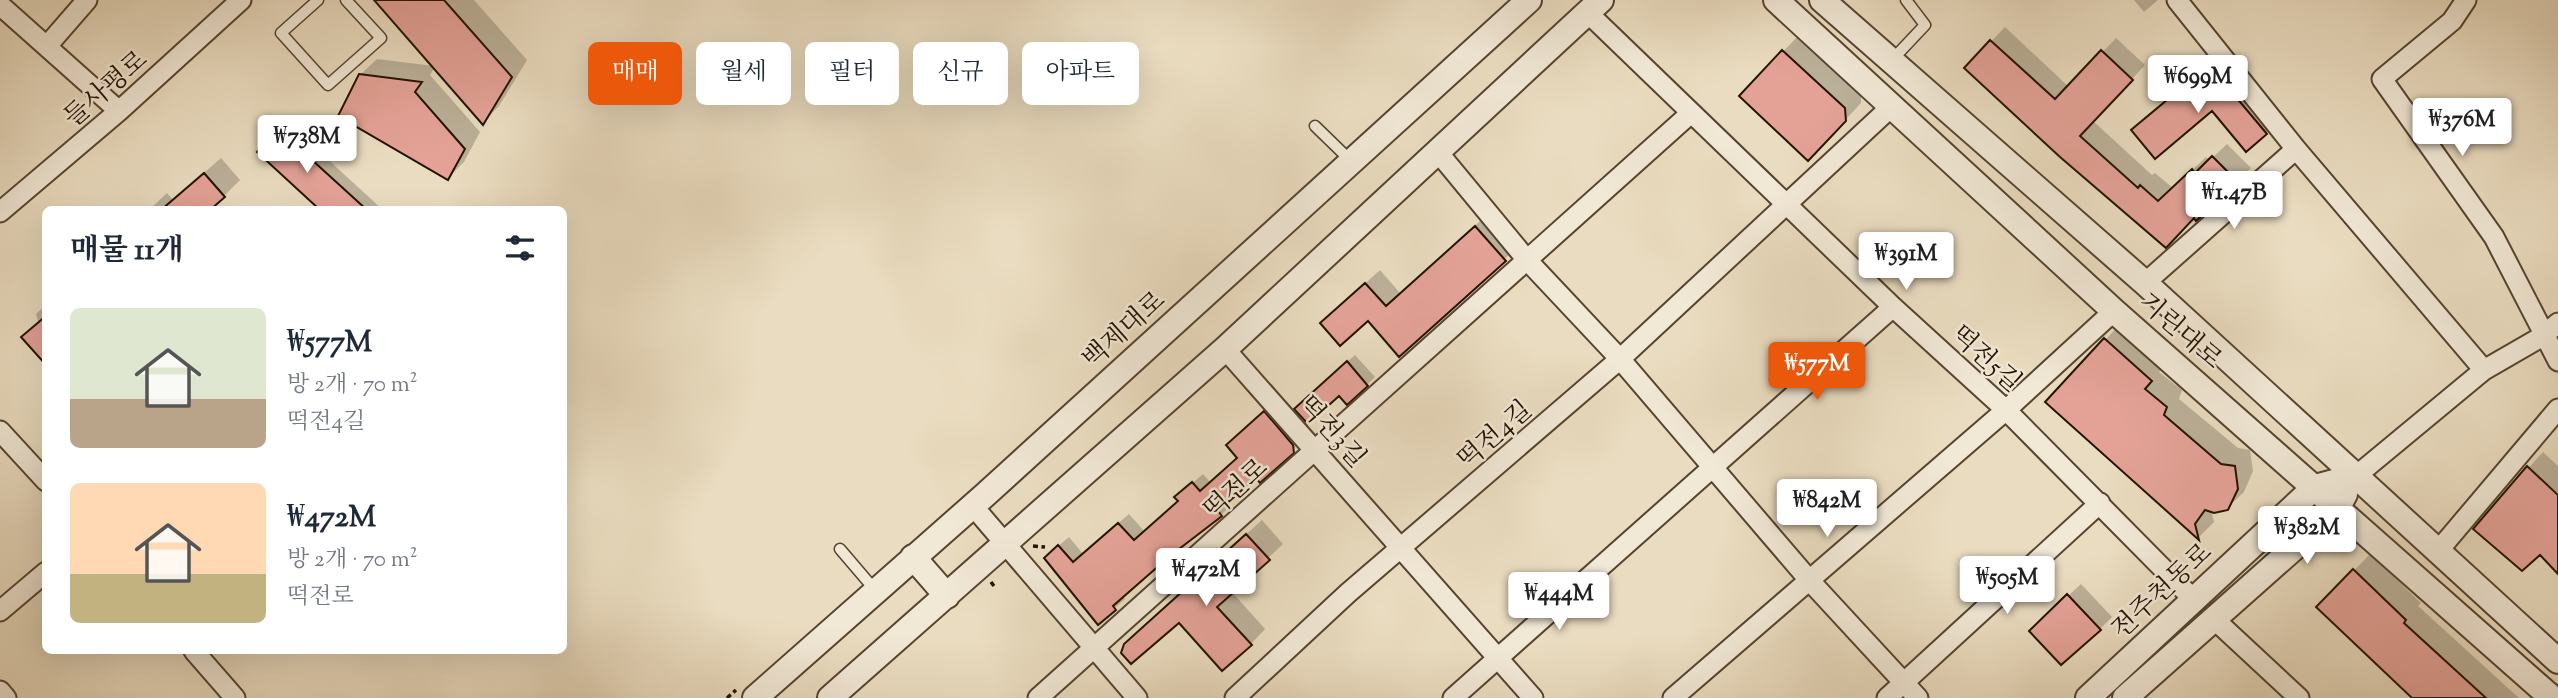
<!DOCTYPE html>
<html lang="ko">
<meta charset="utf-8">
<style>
:root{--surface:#fff;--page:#f6f6f7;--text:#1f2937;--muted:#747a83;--accent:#ea580c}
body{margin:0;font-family:"Sorts Mill Goudy","Noto Serif KR",serif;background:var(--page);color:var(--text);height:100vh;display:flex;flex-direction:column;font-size:26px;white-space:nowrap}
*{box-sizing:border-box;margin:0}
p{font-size:23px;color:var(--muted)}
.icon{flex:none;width:38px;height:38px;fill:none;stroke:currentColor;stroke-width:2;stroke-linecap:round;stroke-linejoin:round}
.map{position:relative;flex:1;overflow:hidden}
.sheet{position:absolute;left:42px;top:206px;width:525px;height:448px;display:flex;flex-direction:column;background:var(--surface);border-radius:10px;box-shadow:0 7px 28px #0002}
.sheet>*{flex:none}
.top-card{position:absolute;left:588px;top:42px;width:665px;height:63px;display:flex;gap:14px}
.price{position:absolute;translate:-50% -60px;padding:0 16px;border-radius:7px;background:#fff;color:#222;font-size:23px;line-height:46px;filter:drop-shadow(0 2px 4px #0008)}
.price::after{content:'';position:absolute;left:50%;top:42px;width:21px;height:16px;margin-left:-10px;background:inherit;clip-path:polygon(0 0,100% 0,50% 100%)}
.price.on{background:var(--accent);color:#fff}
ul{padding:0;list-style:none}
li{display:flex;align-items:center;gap:21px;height:175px;padding:0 28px}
li span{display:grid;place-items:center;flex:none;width:196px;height:140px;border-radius:10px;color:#555}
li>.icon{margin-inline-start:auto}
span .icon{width:84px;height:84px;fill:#fffc;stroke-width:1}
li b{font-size:30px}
h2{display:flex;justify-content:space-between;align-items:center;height:84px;padding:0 28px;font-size:30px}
.tag{padding:0 24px;border-radius:10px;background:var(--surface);box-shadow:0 7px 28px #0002;font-size:24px;line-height:63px}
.tag.on{background:var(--accent);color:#fff}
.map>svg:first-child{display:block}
.shadow{fill:#0003}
.building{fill:#e4a297;stroke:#241200;stroke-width:2}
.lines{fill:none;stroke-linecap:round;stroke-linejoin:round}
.service-casing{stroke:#564430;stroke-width:13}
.minor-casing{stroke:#564430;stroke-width:23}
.tertiary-casing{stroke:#564430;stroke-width:28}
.path{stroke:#241200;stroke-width:3.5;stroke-dasharray:5 3.5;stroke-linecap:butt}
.service{stroke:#f1e8d6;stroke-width:10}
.minor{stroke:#f1e8d6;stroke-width:19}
.tertiary{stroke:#f1e8d6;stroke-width:24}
.labels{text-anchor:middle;stroke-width:5;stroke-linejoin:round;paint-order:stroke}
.street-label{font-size:26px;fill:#241200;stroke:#f1e8d6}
</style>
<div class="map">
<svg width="2558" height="698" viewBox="0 0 2558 698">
<rect width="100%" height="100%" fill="#eadcc0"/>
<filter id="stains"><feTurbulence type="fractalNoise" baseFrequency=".00286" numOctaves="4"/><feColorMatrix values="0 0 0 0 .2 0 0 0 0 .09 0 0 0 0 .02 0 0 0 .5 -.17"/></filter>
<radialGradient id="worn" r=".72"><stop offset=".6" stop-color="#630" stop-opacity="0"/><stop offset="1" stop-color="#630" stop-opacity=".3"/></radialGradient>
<!-- shadow -->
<path class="shadow" d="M377,0h97l53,60 -28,46 -16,16 -48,-55 -5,8 50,57 -16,30 -16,16 -88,-103 17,-16 57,7z
M2134,0h24l-14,12z
M2005,27l64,60 47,-49 29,27 -52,56 59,54 3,-2 18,15 33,-31 4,3 17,-16 24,24 -71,64 -214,-164z
M1799,35l62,57v11l-37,40 -83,-47z
M2226,50l56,67 -16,16 -20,16 -34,-40 -79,21z
M287,122l96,88h-61l-63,-58z
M221,158l19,22 -30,30h-61l18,-17 6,7z
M1489,213l30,33 -120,108 -31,-35 -32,-9 44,-40 20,23z
M46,305v47l-10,-38z
M2121,323l45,41 -7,8 23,18 -3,9 59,49 12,2 3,21 -9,21 -17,16 -16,2 3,12 -15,15 -151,-135z
M1355,355l20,22 -8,8 -63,16z
M1274,403l29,38 -76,60 4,4 -10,10 -98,81 2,3 -26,23 -43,-74 13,-11 14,17 46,-40 15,17 36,-30 7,-13 16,-14 7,8 29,-25 -1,-21z
M2543,452l15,14v106l-18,-20 -65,-24z
M1262,520l21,24 -51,48 33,37 -14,15 -71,-23 -38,7z
M2370,554l51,49 -3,3 101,92h-103l-97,-91z
M2081,584l31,33 -12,12 -57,-10z"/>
<!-- building -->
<path class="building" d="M374,0h70l68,77 -29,48z
M1990,40l65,59 46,-49 32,30 -53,56 58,52 2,-3 18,16 34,-32 3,4 17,-17 27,27 -43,38 -2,-3 -28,30 -106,-91 -96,-89z
M1782,50l63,58 1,13 -38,40 -69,-65z
M2209,65l58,69 -21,18 -34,-41 -57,48 -24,-29z
M359,74l63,8 -7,10 50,57 -17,31 -110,-64z
M278,129l89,81h-47l-63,-58z
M204,173l21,24 -15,13h-49z
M1475,226l31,35 -107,96 -31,-36 -28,25 -20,-23 45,-40 21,23z
M46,316v49l-25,-28z
M2104,338l48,43 -7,8 22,18 -3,8 57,49 14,2 3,23 -10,21 -14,3 -9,-3 -10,14 4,16 -154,-138z
M1347,361l21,25 -21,19 -8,-9 -31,28 -14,-15z
M1264,411l29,34 1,8 -34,30 -4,-5 -38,33 4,5 -52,40 -57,50 3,4 -18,15 -54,-67 14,-13 15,17 45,-39 16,17 44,-39 -4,-4 18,-15 8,9 37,-33 -11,-13z
M2527,466l31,29v79l-18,-19 -18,16 -49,-42z
M1246,534l24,26 -53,47 35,38 -30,26 -43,-48 -48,41 -10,-11 3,-9z
M2353,569l53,51 -2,3 82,75h-74l-96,-91z
M2067,594l34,36 -40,35 -32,-34z"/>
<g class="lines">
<defs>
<path id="service" d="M318,0l-37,33 47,52 53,-47 -35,-38
M1892,60l33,-35 -19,-25
M1315,126l36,35
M840,549l35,41"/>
<path id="minor" d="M2177,0l119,149 188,221
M2466,0l-14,21 -70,58 112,158 64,124
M0,5l119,106
M1588,13l305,294 113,103 188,190
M47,46l40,-46
M1437,151l90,109 93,99 190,222 108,117
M0,212l119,-101 122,-111
M2145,283l151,-134
M1225,349l308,349
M0,431l46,50
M2356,476l128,-106 59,-34 15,-13
M973,506l164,192
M2438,551l120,-142
M0,611l46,-39
M2214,619l85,79
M194,651l41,47
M0,691l6,7
M1038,698l653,-585
M1235,698l113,-105 272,-234 271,-252
M1453,698l440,-391
M1673,698l333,-288 108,-99
M1887,698l213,-195"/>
<path id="tertiary" d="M1776,0l338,311 438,387
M1822,0l323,283 413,378
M913,557l34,39
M755,698l230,-203 544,-495
M830,698l395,-349 376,-349
M2088,698l227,-211 41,-11
M2125,698l187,-166 26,-25 7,-13"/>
</defs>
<!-- service casing -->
<use href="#service" class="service-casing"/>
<!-- minor casing -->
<use href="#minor" class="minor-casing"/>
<!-- tertiary casing -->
<use href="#tertiary" class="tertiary-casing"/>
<!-- path -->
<path class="path" d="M1033,546l12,1
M991,582l5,7
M727,698l9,-8"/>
<!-- service -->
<use href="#service" class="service"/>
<!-- minor -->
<use href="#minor" class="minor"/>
<!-- tertiary -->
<use href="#tertiary" class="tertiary"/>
</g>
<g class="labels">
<!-- street labels -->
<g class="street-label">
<text transform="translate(105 88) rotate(-41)" y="9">들사평로</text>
<text transform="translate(1123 329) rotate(-42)" y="9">백제대로</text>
<text transform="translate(2181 330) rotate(41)" y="9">기린대로</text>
<text transform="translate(1987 358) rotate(42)" y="9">떡전5길</text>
<text transform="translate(1333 431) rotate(48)" y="9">떡전3길</text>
<text transform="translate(1494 434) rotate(-41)" y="9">떡전4길</text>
<text transform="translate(1235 488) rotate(-42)" y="9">떡전로</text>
<text transform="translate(2161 590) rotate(-43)" y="9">전주천동로</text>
</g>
</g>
<rect width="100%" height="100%" filter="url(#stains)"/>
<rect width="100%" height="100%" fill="url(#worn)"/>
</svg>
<b class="price" style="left:2198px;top:115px">₩699M</b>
<b class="price" style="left:2462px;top:158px">₩376M</b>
<b class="price" style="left:307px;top:175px">₩738M</b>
<b class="price" style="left:2234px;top:231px">₩1.47B</b>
<b class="price" style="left:1906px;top:292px">₩391M</b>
<b class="price on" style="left:1817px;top:402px">₩577M</b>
<b class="price" style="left:1827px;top:539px">₩842M</b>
<b class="price" style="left:2307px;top:566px">₩382M</b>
<b class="price" style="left:1206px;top:608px">₩472M</b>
<b class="price" style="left:2007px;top:616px">₩505M</b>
<b class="price" style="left:1559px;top:632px">₩444M</b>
<div class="top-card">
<a class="tag on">매매</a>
<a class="tag">월세</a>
<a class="tag">필터</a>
<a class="tag">신규</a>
<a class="tag">아파트</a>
</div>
<section class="sheet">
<h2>매물 11개<svg class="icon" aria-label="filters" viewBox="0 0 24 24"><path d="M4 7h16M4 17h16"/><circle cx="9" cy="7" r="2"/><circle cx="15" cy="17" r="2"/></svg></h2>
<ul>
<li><span style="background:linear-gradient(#dfe7d0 65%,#b9a48a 0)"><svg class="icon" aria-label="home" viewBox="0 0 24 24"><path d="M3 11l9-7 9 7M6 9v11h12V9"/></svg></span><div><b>₩577M</b><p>방 2개 · 70 m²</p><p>떡전4길</p></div></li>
<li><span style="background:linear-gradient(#ffd9b3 65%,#c2b280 0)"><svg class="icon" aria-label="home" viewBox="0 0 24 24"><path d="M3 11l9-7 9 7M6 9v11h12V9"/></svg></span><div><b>₩472M</b><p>방 2개 · 70 m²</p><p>떡전로</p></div></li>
</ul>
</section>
</div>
